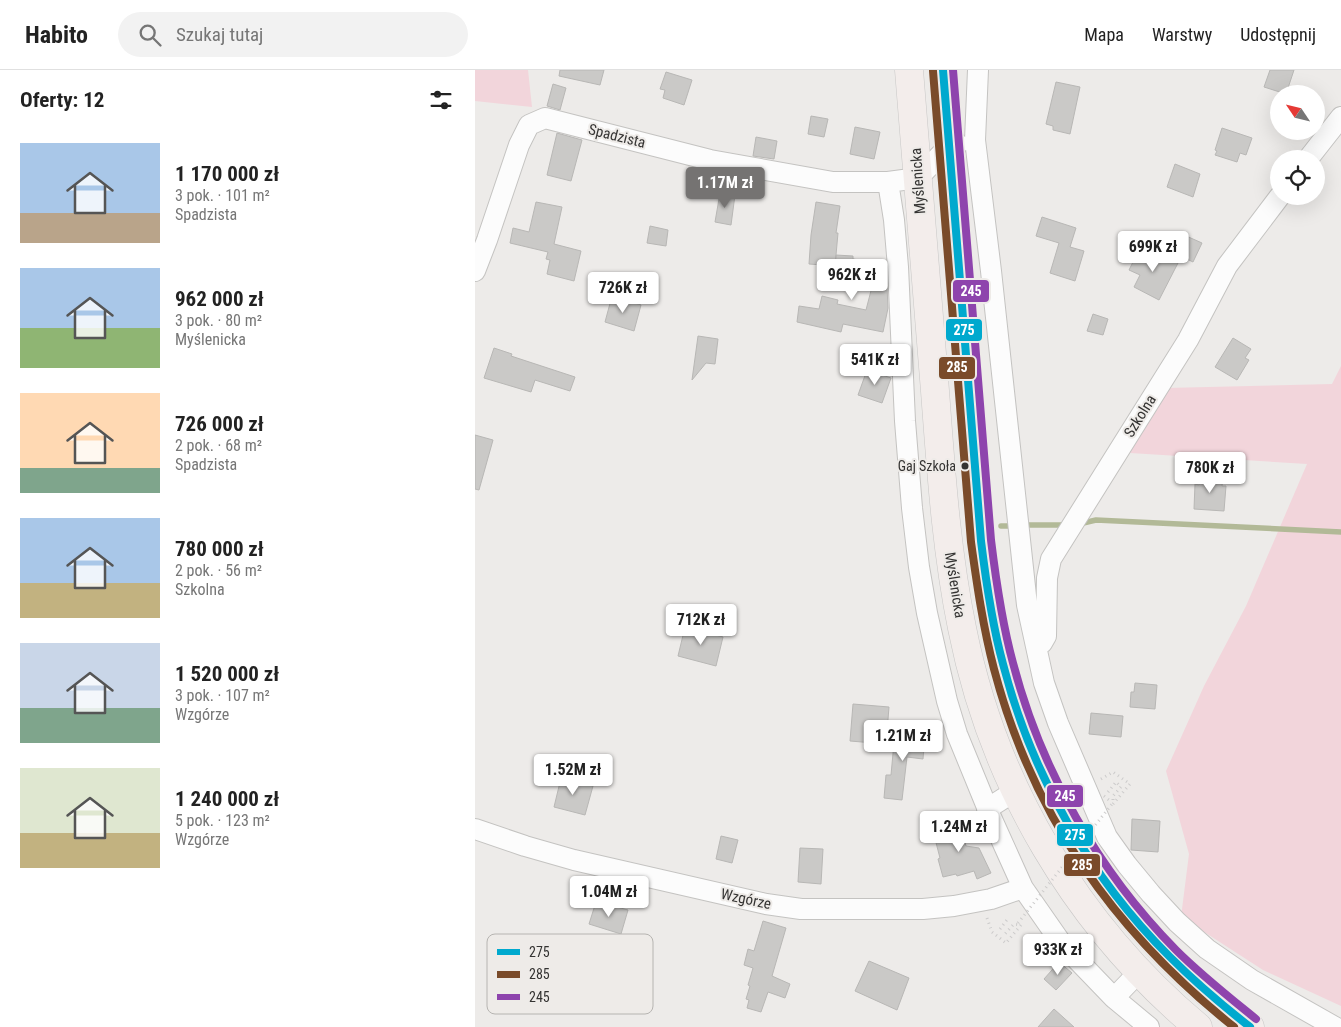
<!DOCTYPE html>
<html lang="pl">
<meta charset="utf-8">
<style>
:root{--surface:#fff;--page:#f2f2f2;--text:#222;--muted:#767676;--line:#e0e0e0;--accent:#757372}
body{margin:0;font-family:"Roboto Condensed",sans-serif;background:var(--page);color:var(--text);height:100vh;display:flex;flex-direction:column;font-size:19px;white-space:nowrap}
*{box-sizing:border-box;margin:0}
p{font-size:16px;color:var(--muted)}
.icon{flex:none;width:28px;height:28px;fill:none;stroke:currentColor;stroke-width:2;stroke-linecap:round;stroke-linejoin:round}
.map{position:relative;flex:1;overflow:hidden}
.drawer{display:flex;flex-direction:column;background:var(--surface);width:475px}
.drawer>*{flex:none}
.needle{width:32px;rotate:305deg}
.buttons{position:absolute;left:795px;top:15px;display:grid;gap:10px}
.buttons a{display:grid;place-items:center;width:55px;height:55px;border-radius:50%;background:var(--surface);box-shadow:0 5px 20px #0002;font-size:25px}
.price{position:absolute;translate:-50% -42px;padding:0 11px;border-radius:5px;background:#fff;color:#222;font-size:16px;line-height:32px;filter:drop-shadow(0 1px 2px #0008)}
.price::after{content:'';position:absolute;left:50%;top:30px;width:15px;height:11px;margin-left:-8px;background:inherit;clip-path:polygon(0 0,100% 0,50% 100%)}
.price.on{background:var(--accent);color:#fff}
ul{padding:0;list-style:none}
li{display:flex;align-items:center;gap:15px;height:125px;padding:0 20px}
li span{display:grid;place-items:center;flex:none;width:140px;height:100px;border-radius:0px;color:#555}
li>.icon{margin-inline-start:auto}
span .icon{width:60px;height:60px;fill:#fffc;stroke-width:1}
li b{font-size:21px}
h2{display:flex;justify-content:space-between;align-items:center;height:60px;padding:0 20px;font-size:21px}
header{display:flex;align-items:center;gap:30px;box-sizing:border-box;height:70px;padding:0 25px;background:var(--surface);border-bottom:1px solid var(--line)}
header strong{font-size:24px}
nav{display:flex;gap:28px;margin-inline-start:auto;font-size:18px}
.search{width:350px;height:45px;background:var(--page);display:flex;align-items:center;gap:12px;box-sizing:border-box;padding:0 18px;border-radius:28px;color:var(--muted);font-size:19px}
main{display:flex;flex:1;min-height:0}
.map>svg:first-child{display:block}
.green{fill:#f2d5db}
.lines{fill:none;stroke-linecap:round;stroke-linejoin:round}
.stream{stroke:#b2b997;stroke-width:5.5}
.building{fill:#cac9c7;stroke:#b8b7b5}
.street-casing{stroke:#c4c3c1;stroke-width:22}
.highway-casing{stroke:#c8c7c6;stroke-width:29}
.path{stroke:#cccbcb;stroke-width:3;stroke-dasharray:1 4;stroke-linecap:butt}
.street{stroke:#fcfcfc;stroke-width:20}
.highway{stroke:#f3edeb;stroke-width:28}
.path-bridge{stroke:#cccbcb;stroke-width:3;stroke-dasharray:1 4;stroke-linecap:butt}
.bus-1-casing{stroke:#eeebe8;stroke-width:11}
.bus-2-casing{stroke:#eeebe8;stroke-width:11}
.bus-3-casing{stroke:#eeebe8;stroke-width:11}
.bus-1{stroke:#00a9ce;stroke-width:8}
.bus-2{stroke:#7a4b2a;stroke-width:8}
.bus-3{stroke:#8e44ad;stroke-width:8}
.bus-dot{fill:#343332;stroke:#eeebe8;stroke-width:2}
.labels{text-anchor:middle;stroke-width:4;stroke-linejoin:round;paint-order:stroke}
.bus-label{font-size:14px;fill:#343332;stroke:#eeebe8;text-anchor:end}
.street-label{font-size:15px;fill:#343332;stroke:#eeebe8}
.key{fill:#eeebe8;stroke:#b6b4b1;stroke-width:1}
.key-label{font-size:14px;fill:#343332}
.line-badge{stroke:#eeebe8;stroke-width:2}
.badge-label{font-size:14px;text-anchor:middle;font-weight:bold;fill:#fff}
</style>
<header>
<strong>Habito</strong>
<div class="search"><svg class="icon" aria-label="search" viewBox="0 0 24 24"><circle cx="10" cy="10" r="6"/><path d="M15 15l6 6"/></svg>Szukaj tutaj</div>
<nav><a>Mapa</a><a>Warstwy</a><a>Udostępnij</a></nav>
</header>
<main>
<section class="drawer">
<h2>Oferty: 12<svg class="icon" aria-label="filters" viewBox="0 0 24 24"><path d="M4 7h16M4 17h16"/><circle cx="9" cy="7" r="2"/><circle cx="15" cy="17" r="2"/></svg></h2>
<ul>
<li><span style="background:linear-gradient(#a9c7e8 70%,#b9a48a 0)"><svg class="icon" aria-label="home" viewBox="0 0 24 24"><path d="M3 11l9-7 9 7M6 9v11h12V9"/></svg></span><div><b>1 170 000 zł</b><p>3 pok. · 101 m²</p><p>Spadzista</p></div></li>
<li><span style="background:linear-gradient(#a9c7e8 60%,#8fb573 0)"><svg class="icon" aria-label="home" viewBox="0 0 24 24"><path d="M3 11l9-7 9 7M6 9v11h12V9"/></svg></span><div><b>962 000 zł</b><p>3 pok. · 80 m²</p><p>Myślenicka</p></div></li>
<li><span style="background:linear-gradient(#ffd9b3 75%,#7fa58c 0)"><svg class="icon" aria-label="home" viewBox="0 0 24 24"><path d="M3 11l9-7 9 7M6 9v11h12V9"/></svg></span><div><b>726 000 zł</b><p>2 pok. · 68 m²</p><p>Spadzista</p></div></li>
<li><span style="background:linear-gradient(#a9c7e8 65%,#c2b280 0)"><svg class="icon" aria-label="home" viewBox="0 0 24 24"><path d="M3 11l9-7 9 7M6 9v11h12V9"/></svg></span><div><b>780 000 zł</b><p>2 pok. · 56 m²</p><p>Szkolna</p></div></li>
<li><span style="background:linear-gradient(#c9d6e8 65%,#7fa58c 0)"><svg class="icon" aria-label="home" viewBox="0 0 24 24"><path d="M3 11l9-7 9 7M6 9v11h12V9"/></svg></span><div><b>1 520 000 zł</b><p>3 pok. · 107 m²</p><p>Wzgórze</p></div></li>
<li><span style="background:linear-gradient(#dfe7d0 65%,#c2b280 0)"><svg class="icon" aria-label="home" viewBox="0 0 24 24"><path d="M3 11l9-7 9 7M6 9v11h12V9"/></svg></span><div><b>1 240 000 zł</b><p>5 pok. · 123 m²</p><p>Wzgórze</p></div></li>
</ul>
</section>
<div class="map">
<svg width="866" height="957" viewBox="0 0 866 957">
<rect width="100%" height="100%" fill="#edebe9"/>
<!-- green -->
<path class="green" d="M0,0h53l4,37 -57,-6z
M866,296v640l-78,-36 -82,-53 8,-63 -23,-83 38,-85 42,-80 61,-142 -177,-11 35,-65 167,-4z"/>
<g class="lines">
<!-- stream -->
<path class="stream" d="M604,454l17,-4 245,12
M549,455h39
M526,456h10"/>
</g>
<!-- building -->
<path class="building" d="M85,0h44l-4,15 -41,-9z
M795,0h24l-8,24 -22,-7z
M191,2l26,8 -8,25 -21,-7 2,-8 -5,-1z
M581,12l24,5 -10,47 -17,-4v-4l-7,-2z
M78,14l13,4 -6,22 -13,-4z
M336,46l17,3 -4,18 -16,-3z
M380,57l25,5 -6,27 -24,-5z
M747,58l30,10 -6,17 -6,-2 -3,9 -22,-7 2,-4 -2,-1z
M82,63l25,7 -11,41 -24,-6z
M281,67l21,4 -3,18 -21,-3z
M700,94l25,10 -7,23 -26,-10z
M245,123l15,2 -4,30 -16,-3z
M61,132l26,5 -8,37 27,7 -7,30 -27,-7 3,-14 -4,-1 2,-7 -38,-9 3,-15 16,4z
M341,132l24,4 -4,27h2l-3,33 -26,-2 2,-29z
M567,147l34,11 -6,19 14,4 -9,30 -25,-8 9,-30 -23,-7z
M175,156l18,4 -2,16 -19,-3z
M709,165l18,8 -9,19 -18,-9z
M673,178l30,15 -19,37 -25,-13 6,-12 -11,-5 7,-14 6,3z
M361,185l17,1v3l33,6 2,43 -5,24 -40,-8 -2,8 -44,-10 2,-16 20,3 3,-13 16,4 -1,4 29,6 8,-31 -39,-9z
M137,226l29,9 -7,26 -29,-9z
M618,244l15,5 -5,16 -16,-4z
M223,266l20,3 -3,25 -9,-1 -14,17z
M758,268l18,11 -6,9 4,2 -12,20 -22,-13z
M19,278l18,6 -1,2 64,21 -5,14 -35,-11 -4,12 -47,-14z
M392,300l24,8 -9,25 -24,-8z
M0,365l18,5 -14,50 -4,-1z
M725,405l23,1 -1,10h4l-2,25 -30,-2 1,-25 4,1z
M210,557l38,10 -7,29 -38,-10z
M660,613l22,2 -2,24 -25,-2 1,-15h3z
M378,634l36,3 -3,37 -36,-3z
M616,643l32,3 -2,21 -32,-3z
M420,662l30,3 -2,24 -16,-2 -5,43 -18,-2 2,-23h5z
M86,708l32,8 -8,29 -31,-8z
M483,749l8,27 13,2 12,25 -14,6 -3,-8 -17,5 -1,-2 -13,3 -5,-18 2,-1 -6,-23 10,-2 -2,-9z
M657,749l28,2 -2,31 -27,-2z
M246,766l17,4 -6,23 -16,-4z
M325,778l23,1 -2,35 -23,-2z
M127,833l26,7 -7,24 -32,-10 6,-19 6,2z
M288,851l23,7 -14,48 18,8 -5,14 -17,-6 -7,20 -14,-4 2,-8 -3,-1 4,-13 -2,-1 5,-17 -9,-3 4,-16 6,2z
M394,891l40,17 -12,32 -42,-19z
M584,892l13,11 -16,17 -12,-11z
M579,939l20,18h-36z"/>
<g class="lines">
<defs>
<path id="street" d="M503,0l-3,70 16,131 36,334 17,78 14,40 49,114 20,28 24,29 26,28 30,27 45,31 83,47
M833,89l33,-42
M413,112l6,38 4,47 7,154 7,87 7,59 8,46 20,88 10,33 34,83 32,71 39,56 52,54 25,-26
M0,201l12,-31 32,-95 10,-20 16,-7 165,42 123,22h55l30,-4 31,-32 9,-2
M561,576l6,-3 4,-7 1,-58 4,-19 137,-219 39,-74 53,-70
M512,739l28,-18
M0,759l50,17 49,14 192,44 35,5h122l31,-3 37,-7 32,-11
M639,928l35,29"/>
<path id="highway" d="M434,0c9,107 17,214 26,321 6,79 11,159 27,237 31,156 114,297 236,399
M468,0l38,471c6,48 13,95 27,142 40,139 126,258 242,344"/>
</defs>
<!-- street casing -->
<use href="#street" class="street-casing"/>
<!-- highway casing -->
<use href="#highway" class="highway-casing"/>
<!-- path -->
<path class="path" d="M626,709l12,-7 17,12 -17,20
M633,722l8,-10 5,5 -8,9v4
M512,848l5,14 14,11 15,-18 -7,-1 -9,10
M525,859l9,-12"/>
<!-- street -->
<use href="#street" class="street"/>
<!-- highway -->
<use href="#highway" class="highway"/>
<!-- path-bridge -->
<path class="path-bridge" d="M629,726l5,4
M543,853l94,-119"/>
<defs>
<path id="bus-1" d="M468,0l38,471c5,41 11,83 22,123 28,109 87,214 167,293 25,25 52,48 80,70"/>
<path id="bus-2" d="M458,1l38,471c6,43 12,85 23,127 39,148 121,263 240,358"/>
<path id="bus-3" d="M478,0l38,470c5,41 11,83 22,123 28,107 85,208 163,287 25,25 53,47 80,69"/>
</defs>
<!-- bus-1 casing -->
<use href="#bus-1" class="bus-1-casing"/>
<!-- bus-2 casing -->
<use href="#bus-2" class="bus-2-casing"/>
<!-- bus-3 casing -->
<use href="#bus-3" class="bus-3-casing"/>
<!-- bus-1 -->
<use href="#bus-1" class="bus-1"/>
<!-- bus-2 -->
<use href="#bus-2" class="bus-2"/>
<!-- bus-3 -->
<use href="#bus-3" class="bus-3"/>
</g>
<!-- markers -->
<circle class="bus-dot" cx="490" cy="396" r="4.5"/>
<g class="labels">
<!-- bus labels -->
<g class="bus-label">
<text x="481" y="401">Gaj Szkoła</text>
</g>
<!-- street labels -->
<g class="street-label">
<text transform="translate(142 66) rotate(14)" y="5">Spadzista</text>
<text transform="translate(443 111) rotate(-94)" y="5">Myślenicka</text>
<text transform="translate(665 346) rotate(-58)" y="5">Szkolna</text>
<text transform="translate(480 515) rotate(81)" y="5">Myślenicka</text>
<text transform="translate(271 829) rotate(12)" y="5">Wzgórze</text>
</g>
</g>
<!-- legend -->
<rect x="12" y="864" width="166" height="80" rx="8" class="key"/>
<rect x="22" y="879" width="23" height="6" fill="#00a9ce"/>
<rect x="22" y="901" width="23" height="7" fill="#7a4b2a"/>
<rect x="22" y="924" width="23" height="6" fill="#8e44ad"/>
<g class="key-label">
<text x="54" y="887">275</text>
<text x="54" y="909">285</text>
<text x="54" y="932">245</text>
</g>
<g class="line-badge">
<rect x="477" y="209" width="38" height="24" rx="5" fill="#8e44ad"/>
<rect x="470" y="248" width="38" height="24" rx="5" fill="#00a9ce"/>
<rect x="463" y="286" width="38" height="24" rx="5" fill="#7a4b2a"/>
<rect x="571" y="714" width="38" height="24" rx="5" fill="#8e44ad"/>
<rect x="581" y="753" width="38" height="24" rx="5" fill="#00a9ce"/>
<rect x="588" y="783" width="38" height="24" rx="5" fill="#7a4b2a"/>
</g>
<g class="badge-label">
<text x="496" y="226">245</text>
<text x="489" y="265">275</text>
<text x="482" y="302">285</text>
<text x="590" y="731">245</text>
<text x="600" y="770">275</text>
<text x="607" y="800">285</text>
</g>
</svg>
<div class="buttons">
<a><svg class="needle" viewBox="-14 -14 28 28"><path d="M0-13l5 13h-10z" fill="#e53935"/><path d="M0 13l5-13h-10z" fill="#767676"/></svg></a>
<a><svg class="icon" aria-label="locate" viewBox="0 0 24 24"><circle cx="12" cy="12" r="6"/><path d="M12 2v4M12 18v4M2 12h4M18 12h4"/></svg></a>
</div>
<b class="price on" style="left:250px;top:139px">1.17M zł</b>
<b class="price" style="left:678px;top:203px">699K zł</b>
<b class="price" style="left:377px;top:231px">962K zł</b>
<b class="price" style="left:148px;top:244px">726K zł</b>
<b class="price" style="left:400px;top:316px">541K zł</b>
<b class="price" style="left:735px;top:424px">780K zł</b>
<b class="price" style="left:226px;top:576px">712K zł</b>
<b class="price" style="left:428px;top:692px">1.21M zł</b>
<b class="price" style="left:98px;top:726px">1.52M zł</b>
<b class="price" style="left:484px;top:783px">1.24M zł</b>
<b class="price" style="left:134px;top:848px">1.04M zł</b>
<b class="price" style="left:583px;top:906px">933K zł</b>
</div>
</main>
